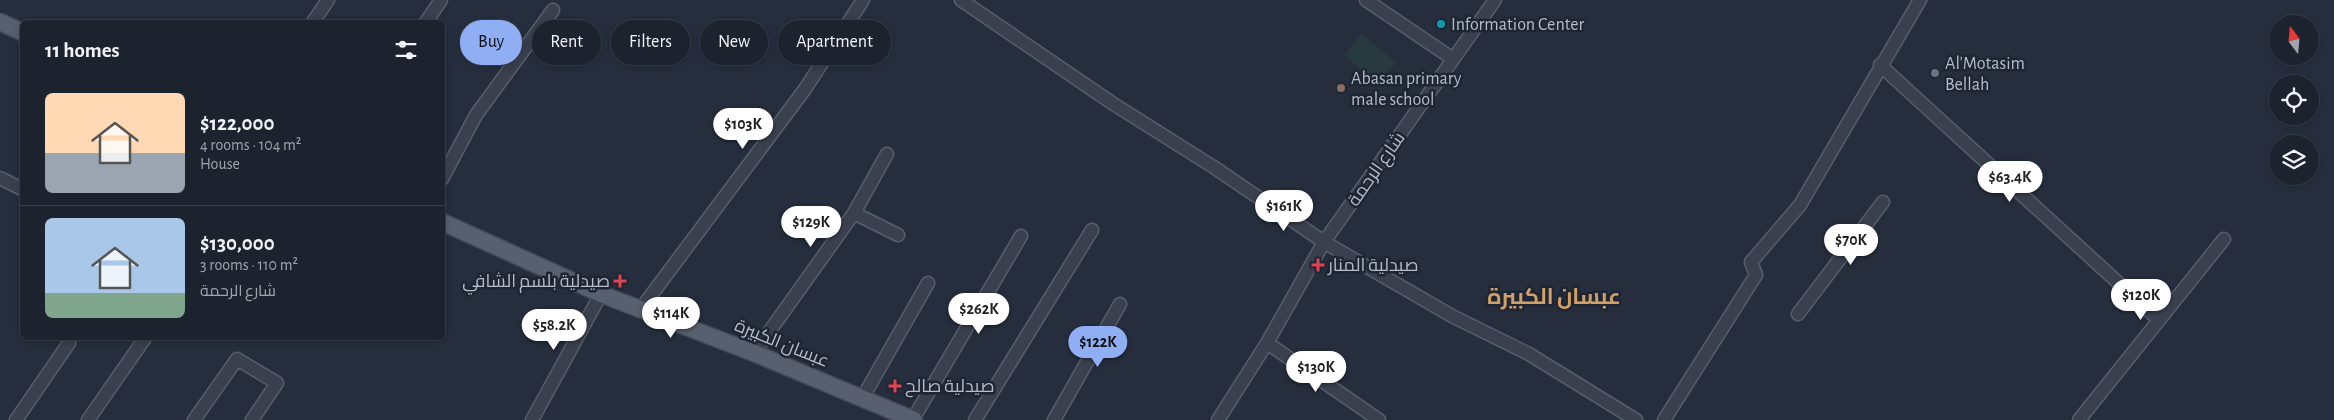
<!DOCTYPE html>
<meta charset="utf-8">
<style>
:root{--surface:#1c222e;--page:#252a36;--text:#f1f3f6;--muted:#a0a4aa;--line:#3a3f4a;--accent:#8faef4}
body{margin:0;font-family:"Alegreya Sans",Cairo,sans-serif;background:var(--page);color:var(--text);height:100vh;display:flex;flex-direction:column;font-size:19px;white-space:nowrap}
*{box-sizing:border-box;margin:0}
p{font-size:16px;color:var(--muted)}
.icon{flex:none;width:28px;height:28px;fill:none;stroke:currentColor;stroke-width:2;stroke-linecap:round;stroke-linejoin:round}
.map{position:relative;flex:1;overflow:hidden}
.details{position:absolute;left:20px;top:20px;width:425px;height:320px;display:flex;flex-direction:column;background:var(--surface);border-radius:8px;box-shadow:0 2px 8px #0003,0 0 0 1px var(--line)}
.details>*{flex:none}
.banner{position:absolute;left:460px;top:20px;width:475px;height:45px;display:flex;gap:10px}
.needle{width:32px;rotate:344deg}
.fabs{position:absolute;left:2269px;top:15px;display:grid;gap:10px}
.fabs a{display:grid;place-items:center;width:50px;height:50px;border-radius:50%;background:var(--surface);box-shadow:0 2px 8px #0003,0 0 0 1px var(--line);font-size:25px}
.price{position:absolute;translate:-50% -42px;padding:0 11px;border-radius:18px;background:#fff;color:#222;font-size:16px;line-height:32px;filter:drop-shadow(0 1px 2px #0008)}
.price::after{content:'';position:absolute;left:50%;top:30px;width:15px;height:11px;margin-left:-8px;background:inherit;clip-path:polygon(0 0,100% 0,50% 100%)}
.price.active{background:var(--accent);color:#111}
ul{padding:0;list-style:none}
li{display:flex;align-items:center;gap:15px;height:125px;padding:0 25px}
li+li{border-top:1px solid var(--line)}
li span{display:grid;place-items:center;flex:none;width:140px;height:100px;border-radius:8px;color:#555}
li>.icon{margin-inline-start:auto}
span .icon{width:60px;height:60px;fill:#fffc;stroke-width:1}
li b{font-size:21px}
h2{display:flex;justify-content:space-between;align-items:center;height:60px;padding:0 25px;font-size:21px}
.chip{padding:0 18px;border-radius:22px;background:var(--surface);box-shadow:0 2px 8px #0003,0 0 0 1px var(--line);font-size:18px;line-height:45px}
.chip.active{background:var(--accent);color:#111}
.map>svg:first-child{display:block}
.green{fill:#283a3f}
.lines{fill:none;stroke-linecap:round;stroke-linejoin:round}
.minor-casing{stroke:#575e6c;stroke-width:15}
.major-casing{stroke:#434957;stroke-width:19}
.minor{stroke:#3a404e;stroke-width:12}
.major{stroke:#585f6e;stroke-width:16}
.culture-dot{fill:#0f9aa8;stroke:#1e2533;stroke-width:2}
.worship-dot{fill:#6b7280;stroke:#1e2533;stroke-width:2}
.education-dot{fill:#8d6e63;stroke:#1e2533;stroke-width:2}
.health-dot{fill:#e0444e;stroke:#1e2533;stroke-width:2}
.labels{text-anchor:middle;stroke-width:5;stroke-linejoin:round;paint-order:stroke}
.poi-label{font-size:18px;fill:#b6bcc9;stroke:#1e2533;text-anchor:start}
.street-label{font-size:18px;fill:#b6bcc9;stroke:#1e2533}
.district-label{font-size:22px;font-weight:bold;fill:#d19f68;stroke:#1e2533}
</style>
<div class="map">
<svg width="2334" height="420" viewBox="0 0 2334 420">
<rect width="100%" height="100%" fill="#262e3e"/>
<!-- green -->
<path class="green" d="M1361,34l35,28 -17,22 -35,-29z"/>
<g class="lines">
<defs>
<path id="minor" d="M961,0l151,103 103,65 109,74 128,74 77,38 107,66
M1366,0l87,59
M313,22l15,-22
M426,22l15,-22
M1880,65l279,255
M0,178l22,11
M442,179l34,-64 77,-105
M854,213l44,22
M640,310l165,-221 58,-89
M1798,314l85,-112
M1267,343l112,77
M754,353l100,-140 33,-59
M863,397l65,-114
M913,419l108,-183
M16,420l53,-77
M88,420l57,-82
M194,420l43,-61 40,24 -25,37
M532,420l69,-126
M975,420l117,-190
M1054,420l66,-116
M1218,420l49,-77 57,-101 171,-242
M1664,420l92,-145 -5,-13 49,-57 120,-205
M2079,420l145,-181"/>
<path id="major" d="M0,22l22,10
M442,222l159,72 153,59 160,67"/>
</defs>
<!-- minor casing -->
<use href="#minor" class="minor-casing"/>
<!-- major casing -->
<use href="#major" class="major-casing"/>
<!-- minor -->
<use href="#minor" class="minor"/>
<!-- major -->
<use href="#major" class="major"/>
</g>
<!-- markers -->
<circle class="culture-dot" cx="1441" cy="24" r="5"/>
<circle class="worship-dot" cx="1935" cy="73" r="5"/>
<circle class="education-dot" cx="1341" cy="88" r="5"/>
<g class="health-dot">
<path d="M1315.5 257.5h5v5h5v5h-5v5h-5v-5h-5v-5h5z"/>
<path d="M617.5 273.5h5v5h5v5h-5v5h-5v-5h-5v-5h5z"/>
<path d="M892.5 378.5h5v5h5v5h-5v5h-5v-5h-5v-5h5z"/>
</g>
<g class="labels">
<!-- poi labels -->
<g class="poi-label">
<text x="1451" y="30">Information Center</text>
<text x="1945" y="69">Al'Motasim<tspan x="1945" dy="21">Bellah</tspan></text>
<text x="1351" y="84">Abasan primary<tspan x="1351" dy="21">male school</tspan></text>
<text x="1328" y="271">صيدلية المنار</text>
<text x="610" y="287" text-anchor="end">صيدلية بلسم الشافي</text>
<text x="905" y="392">صيدلية صالح</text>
</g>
<!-- street labels -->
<g class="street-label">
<text transform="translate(1376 169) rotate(-55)" y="6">شارع الرحمة</text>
<text transform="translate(782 343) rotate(22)" y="6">عبسان الكبيرة</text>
</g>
<!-- district labels -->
<g class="district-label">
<text x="1554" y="304">عبسان الكبيرة</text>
</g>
</g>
</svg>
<div class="fabs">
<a><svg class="needle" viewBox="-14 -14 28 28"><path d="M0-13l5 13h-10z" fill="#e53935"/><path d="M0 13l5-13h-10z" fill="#a0a4aa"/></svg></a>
<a><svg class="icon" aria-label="locate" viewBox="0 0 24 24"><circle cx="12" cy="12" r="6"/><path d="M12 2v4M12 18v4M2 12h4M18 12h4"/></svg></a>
<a><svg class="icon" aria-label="layers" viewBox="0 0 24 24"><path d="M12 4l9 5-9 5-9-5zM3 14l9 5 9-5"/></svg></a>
</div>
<b class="price" style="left:743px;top:150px">$103K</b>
<b class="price" style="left:2010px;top:203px">$63.4K</b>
<b class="price" style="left:1284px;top:232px">$161K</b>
<b class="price" style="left:811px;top:248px">$129K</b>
<b class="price" style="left:1851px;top:266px">$70K</b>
<b class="price" style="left:2141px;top:321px">$120K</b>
<b class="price" style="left:979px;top:335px">$262K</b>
<b class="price" style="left:671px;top:339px">$114K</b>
<b class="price" style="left:554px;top:351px">$58.2K</b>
<b class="price active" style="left:1098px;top:368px">$122K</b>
<b class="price" style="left:1316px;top:393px">$130K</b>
<div class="banner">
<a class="chip active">Buy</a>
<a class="chip">Rent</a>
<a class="chip">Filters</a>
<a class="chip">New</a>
<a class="chip">Apartment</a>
</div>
<section class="details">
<h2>11 homes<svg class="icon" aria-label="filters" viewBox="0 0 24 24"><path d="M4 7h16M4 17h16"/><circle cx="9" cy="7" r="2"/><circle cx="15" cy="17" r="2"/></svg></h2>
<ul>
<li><span style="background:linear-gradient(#ffd9b3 60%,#9aa5b1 0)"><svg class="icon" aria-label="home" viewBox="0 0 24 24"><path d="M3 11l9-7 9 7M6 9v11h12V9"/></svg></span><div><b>$122,000</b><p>4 rooms · 104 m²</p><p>House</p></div></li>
<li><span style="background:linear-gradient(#a9c7e8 75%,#7fa58c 0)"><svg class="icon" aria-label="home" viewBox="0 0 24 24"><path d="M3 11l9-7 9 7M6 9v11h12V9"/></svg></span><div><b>$130,000</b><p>3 rooms · 110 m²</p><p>شارع الرحمة</p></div></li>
</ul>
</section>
</div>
